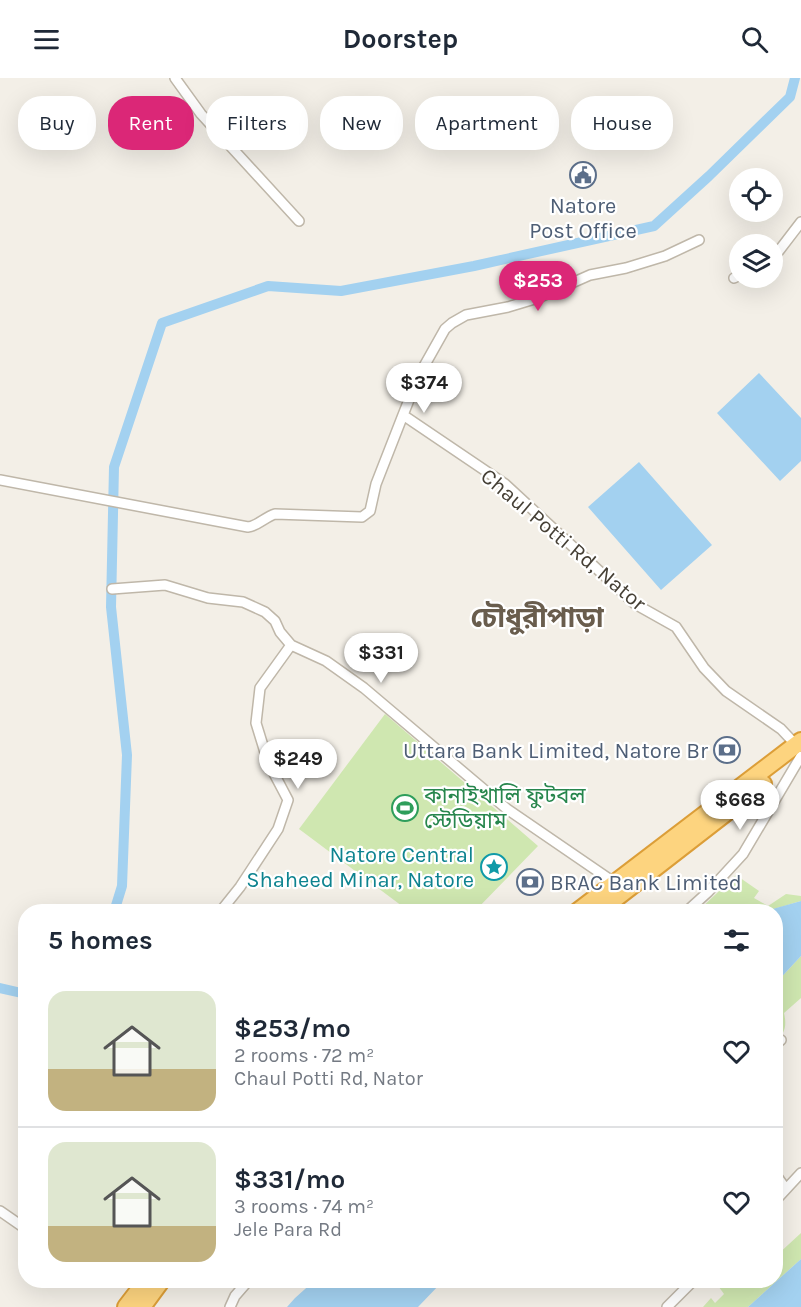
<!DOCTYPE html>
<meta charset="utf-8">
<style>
:root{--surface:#fff;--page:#f2f2f3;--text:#1f2937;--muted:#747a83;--line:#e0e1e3;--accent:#db2777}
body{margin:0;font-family:Karla,"Noto Sans Bengali",sans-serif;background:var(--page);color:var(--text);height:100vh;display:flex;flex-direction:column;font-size:22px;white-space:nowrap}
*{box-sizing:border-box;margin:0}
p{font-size:20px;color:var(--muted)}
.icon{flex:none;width:33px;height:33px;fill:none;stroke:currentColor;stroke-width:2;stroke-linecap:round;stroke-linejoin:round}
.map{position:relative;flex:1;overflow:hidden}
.drawer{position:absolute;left:18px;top:826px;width:765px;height:384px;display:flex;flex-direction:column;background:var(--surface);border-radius:24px;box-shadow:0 6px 24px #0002}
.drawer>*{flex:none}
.top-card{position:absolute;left:18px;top:18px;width:765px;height:54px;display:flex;gap:12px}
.buttons{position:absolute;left:729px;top:90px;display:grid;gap:12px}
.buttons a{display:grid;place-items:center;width:54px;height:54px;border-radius:50%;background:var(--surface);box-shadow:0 6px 24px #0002;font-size:30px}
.price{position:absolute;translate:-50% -51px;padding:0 14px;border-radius:21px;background:#fff;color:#222;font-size:20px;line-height:39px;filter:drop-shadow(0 2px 3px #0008)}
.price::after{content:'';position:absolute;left:50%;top:36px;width:18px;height:14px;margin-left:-9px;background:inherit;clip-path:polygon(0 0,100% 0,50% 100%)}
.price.active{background:var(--accent);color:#fff}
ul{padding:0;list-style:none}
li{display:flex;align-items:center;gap:18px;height:150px;padding:0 30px}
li+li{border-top:2px solid var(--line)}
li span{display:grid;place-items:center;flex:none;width:168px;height:120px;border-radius:18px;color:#555}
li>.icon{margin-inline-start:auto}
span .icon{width:72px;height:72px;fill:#fffc;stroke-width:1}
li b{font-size:26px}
h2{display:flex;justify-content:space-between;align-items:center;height:72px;padding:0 30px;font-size:26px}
.tag{padding:0 21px;border-radius:24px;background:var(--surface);box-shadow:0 6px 24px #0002;font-size:21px;line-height:54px}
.tag.active{background:var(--accent);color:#fff}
header{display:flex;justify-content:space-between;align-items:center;height:78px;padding:0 30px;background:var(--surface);font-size:27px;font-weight:700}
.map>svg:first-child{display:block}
.green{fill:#cfe7b0}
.water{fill:#a3d1f0}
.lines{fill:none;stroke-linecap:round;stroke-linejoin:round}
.canal{stroke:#a3d1f0;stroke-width:10}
.minor-casing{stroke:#bfb7a9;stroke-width:12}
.trunk-casing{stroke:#dc9e38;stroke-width:20}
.minor{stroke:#fff;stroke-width:9}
.trunk{stroke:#fdd47f;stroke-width:16}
.labels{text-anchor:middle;stroke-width:4.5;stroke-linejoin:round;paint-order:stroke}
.service-label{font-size:22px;fill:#4e5e75;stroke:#fff}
.street-label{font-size:22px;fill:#464036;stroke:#fff}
.leisure-label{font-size:22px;fill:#27864d;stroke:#fff;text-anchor:start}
.culture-label{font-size:22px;fill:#0d838f;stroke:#fff;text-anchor:end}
.district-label{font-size:28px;font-weight:bold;fill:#695d4d;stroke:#fff}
</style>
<header><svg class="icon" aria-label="menu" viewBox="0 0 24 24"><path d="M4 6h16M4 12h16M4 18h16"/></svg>Doorstep<svg class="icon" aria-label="search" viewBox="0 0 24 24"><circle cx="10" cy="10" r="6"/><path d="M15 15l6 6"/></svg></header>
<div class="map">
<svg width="801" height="1229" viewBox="0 0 801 1229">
<rect width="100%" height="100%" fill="#f3efe7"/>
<!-- green -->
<path class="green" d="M385,636l153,132 -64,66h-64l-111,-83z
M736,797l23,16 -5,7 14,8 18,-12 15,2v5c-23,6 -52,20 -73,4l-6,7h-25z
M801,878v42l-17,15c3,13 1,20 -8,29v-59z
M801,1155v26l-53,48h-45l8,-9 4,5 9,-9 -8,-11 2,-2h19l5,4 5,-4h29v-25z"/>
<!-- water -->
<path class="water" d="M759,295l42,45v43l-21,20 -63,-68z
M639,384l73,83 -51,45 -73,-83z
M801,823v55l-25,27v-71h-14z
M801,1181v48h-53z
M314,1203h127l1,1 -24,25h-131l8,-9z"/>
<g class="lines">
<!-- canal -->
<path class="canal" d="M114,834l8,-26 5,-131 -16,-148 3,-140 48,-144 106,-37 73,5 133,-25 180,-40 55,-50 81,-79 5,-19
M0,910l26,6"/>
<defs>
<path id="minor" d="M175,0l26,36 98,107
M772,177l6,-3 23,-30
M734,200l6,-3
M403,337l15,-38 27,-48 7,-6 14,-8 42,-8 30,-9 52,-23 36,-7 39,-12 34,-16
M0,402l248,47c10,-1 17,-10 27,-13l87,3 8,-6 6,-27 27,-69 102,69 130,120 41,23 28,41 22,23 55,38 15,16
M112,511l53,-4 43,13 35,4 22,10 10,9 5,11 11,13 35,16 38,27 143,121 108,74
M220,834l20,-25 38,-58 10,-29 -20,-38 -12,-39 4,-35 31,-43
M686,834l22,-20 35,-38 58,-98
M776,966l5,-4
M776,1097l10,14
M776,1122l25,-27
M0,1133l26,18
M230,1229l5,-11 13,-15
M667,1229l26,-26"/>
<path id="trunk" d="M577,834l224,-171
M598,834l165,-128
M126,1229l20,-26
M142,1229l19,-26"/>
</defs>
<!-- minor casing -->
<use href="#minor" class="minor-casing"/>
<!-- trunk casing -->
<use href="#trunk" class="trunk-casing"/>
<!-- minor -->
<use href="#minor" class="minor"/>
<!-- trunk -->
<use href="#trunk" class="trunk"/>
</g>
<!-- icons -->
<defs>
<symbol id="civic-ring" viewBox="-11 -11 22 22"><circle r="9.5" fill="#fff" stroke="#5c6f8a" stroke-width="1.5"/><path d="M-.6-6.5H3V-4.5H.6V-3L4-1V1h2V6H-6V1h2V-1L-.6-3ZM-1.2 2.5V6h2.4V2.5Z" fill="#5c6f8a"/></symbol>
<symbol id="bank-ring" viewBox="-11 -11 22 22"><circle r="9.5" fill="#fff" stroke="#5c6f8a" stroke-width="1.5"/><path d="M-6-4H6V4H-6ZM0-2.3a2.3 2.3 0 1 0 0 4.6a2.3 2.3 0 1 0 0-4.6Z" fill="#5c6f8a"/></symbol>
<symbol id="stadium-ring" viewBox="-11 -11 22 22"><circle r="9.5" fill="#fff" stroke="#2e9e5b" stroke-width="1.5"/><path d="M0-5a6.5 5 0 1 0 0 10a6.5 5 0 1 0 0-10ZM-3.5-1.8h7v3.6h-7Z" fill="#2e9e5b"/></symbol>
<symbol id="sight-ring" viewBox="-11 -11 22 22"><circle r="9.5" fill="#fff" stroke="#0f9aa8" stroke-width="1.5"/><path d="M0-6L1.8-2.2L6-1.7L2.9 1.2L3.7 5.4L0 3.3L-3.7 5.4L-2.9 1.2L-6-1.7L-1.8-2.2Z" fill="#0f9aa8"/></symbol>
</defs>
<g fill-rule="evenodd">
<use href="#civic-ring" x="568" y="82" width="30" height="30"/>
<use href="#bank-ring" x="712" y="657" width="30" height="30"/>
<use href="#stadium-ring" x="390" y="715" width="30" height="30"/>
<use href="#sight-ring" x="479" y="774" width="30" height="30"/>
<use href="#bank-ring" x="515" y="789" width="30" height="30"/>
</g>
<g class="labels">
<!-- service labels -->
<g class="service-label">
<text x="583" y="135">Natore<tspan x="583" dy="25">Post Office</tspan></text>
<text x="708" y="680" text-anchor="end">Uttara Bank Limited, Natore Br</text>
<text x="550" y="812" text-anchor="start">BRAC Bank Limited</text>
</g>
<!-- street labels -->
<g class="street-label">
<text transform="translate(564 461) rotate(40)" y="8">Chaul Potti Rd, Nator</text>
</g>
<!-- leisure labels -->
<g class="leisure-label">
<text x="424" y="725">কানাইখালি ফুটবল<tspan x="424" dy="25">স্টেডিয়াম</tspan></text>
</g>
<!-- culture labels -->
<g class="culture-label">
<text x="474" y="784">Natore Central<tspan x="474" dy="25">Shaheed Minar, Natore</tspan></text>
</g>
<!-- district labels -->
<g class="district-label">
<text x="537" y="549">চৌধুরীপাড়া</text>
</g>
</g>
</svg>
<div class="buttons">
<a><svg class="icon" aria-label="locate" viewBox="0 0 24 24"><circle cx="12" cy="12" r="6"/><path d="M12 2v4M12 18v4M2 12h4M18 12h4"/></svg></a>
<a><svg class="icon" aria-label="layers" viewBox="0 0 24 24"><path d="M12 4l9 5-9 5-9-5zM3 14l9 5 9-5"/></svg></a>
</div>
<b class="price active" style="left:538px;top:234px">$253</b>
<b class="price" style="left:424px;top:336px">$374</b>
<b class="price" style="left:381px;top:606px">$331</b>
<b class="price" style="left:298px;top:712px">$249</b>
<b class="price" style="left:740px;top:753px">$668</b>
<div class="top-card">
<a class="tag">Buy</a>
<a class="tag active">Rent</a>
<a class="tag">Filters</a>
<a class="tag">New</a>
<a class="tag">Apartment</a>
<a class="tag">House</a>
</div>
<section class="drawer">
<h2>5 homes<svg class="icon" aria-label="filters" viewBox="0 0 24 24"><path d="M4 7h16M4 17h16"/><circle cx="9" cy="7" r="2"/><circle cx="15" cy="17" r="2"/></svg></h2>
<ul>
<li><span style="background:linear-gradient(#dfe7d0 65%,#c2b280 0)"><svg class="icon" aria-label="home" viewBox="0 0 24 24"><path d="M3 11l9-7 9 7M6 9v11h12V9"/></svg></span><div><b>$253/mo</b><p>2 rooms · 72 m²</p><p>Chaul Potti Rd, Nator</p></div><svg class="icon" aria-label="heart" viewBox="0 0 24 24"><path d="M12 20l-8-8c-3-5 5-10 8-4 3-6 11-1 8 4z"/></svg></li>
<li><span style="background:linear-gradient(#dfe7d0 70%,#c2b280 0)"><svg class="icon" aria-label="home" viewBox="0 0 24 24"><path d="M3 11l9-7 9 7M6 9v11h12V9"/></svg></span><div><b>$331/mo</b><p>3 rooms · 74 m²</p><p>Jele Para Rd</p></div><svg class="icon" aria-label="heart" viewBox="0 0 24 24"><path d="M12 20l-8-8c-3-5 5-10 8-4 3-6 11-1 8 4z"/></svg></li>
</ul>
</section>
</div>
